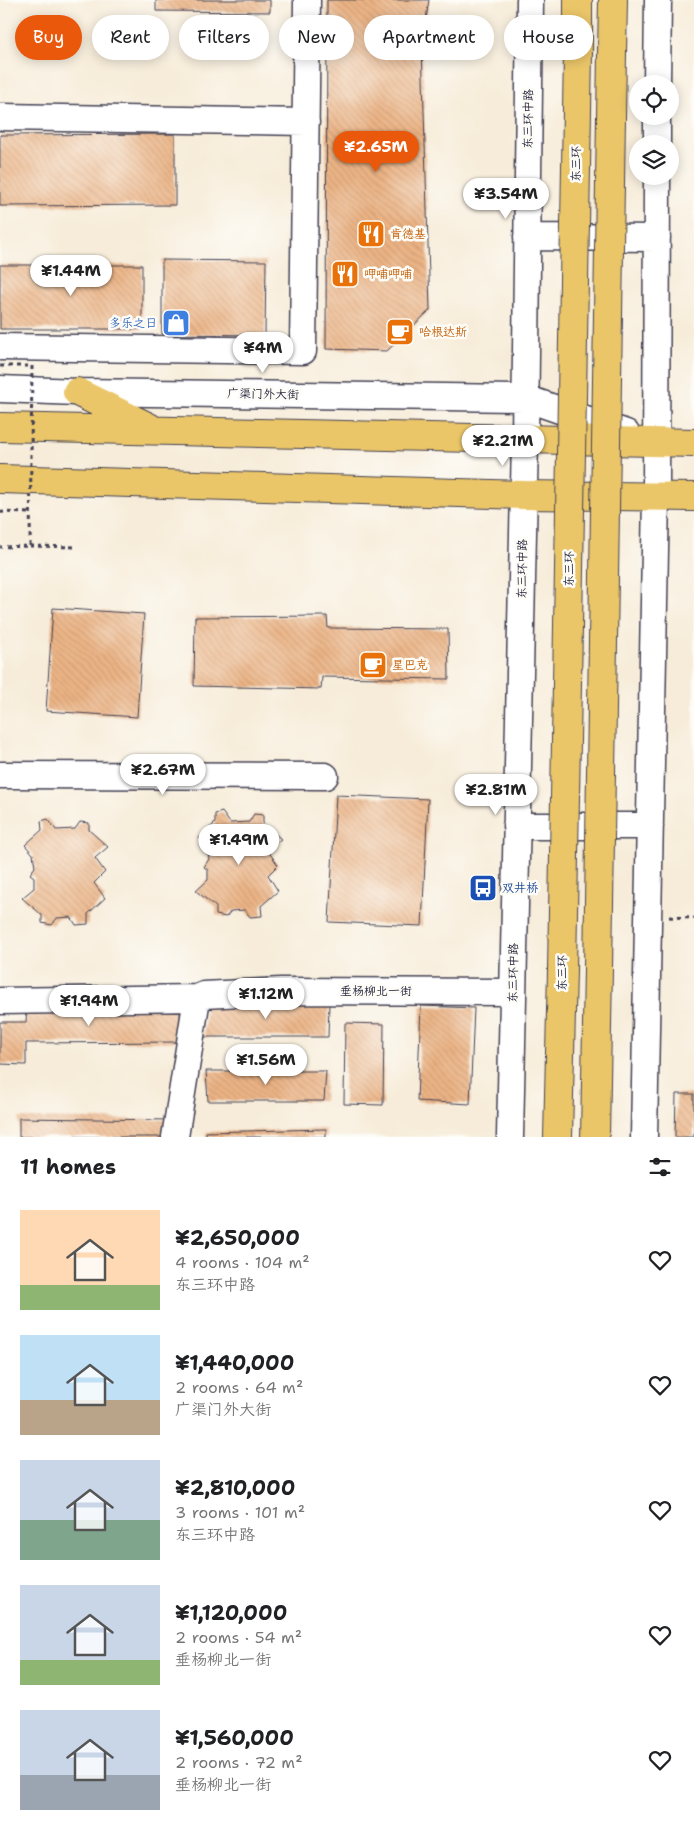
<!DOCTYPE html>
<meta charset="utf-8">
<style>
:root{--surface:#fff;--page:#f2f2f2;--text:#202124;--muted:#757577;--accent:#ea580c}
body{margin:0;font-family:"Shantell Sans","LXGW WenKai TC",sans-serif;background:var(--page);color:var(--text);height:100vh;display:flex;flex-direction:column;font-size:19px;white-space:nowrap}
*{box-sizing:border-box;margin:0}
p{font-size:16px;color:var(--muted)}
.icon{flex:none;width:28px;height:28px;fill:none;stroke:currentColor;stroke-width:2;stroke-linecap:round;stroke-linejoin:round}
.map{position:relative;height:1137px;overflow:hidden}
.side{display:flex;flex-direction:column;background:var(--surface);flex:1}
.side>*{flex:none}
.banner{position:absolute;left:15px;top:15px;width:665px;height:45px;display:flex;gap:10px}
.controls{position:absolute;left:629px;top:75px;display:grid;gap:10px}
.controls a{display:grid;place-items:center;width:50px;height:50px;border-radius:50%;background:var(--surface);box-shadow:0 2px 12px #0003;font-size:25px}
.price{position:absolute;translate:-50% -42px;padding:0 11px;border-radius:18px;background:#fff;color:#222;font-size:16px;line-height:32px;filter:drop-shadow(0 1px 2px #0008)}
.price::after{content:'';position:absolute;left:50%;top:30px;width:15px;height:11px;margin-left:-8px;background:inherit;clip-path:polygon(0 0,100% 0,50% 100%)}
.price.active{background:var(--accent);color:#fff}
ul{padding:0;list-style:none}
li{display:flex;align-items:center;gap:15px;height:125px;padding:0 20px}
li span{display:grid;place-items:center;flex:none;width:140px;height:100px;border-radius:0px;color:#555}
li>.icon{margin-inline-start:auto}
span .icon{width:60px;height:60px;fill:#fffc;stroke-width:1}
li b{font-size:21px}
h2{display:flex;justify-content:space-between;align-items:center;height:60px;padding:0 20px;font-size:21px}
.chip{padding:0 18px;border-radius:22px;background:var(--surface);box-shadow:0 2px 12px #0003;font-size:18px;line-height:45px}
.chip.active{background:var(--accent);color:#fff}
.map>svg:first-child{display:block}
.building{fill:url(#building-back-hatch)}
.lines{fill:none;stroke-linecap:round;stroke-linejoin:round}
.minor-casing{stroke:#424053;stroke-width:29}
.major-casing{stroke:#424053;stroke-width:30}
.highway-casing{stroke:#424053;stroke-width:30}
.path{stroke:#424053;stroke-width:3;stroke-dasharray:4 4;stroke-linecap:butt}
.minor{stroke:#fff;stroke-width:26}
.major{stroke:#ebc669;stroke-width:28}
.highway{stroke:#ebc669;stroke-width:28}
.highway-bridge-casing{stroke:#424053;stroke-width:30;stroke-linecap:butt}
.path-bridge{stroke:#424053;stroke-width:3;stroke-dasharray:4 4;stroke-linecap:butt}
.highway-bridge{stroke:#ebc669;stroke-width:28}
.labels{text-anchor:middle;stroke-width:5;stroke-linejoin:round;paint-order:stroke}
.street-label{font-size:12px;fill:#22223b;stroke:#fdfcf7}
.food-label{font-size:12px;fill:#c56008;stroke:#fdfcf7;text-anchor:start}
.shop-label{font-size:12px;fill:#366cbe;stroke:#fdfcf7;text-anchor:end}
.transit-label{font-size:12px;fill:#164399;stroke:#fdfcf7;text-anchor:start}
</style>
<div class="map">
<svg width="694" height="1137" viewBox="0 0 694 1137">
<defs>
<pattern id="building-back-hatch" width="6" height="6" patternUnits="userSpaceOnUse" patternTransform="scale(1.25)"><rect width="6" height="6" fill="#ecb485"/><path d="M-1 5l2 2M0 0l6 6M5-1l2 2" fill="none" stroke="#ca9a74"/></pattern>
</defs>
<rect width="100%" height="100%" fill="#fdfcf7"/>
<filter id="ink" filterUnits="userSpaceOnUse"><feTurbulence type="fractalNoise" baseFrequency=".02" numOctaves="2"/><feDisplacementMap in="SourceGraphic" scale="10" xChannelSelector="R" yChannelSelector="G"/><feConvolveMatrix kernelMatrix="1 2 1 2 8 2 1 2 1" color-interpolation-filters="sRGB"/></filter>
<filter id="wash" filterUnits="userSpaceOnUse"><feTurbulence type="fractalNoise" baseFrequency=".0096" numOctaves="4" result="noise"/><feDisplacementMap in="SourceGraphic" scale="20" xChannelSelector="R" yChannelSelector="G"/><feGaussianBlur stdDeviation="1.12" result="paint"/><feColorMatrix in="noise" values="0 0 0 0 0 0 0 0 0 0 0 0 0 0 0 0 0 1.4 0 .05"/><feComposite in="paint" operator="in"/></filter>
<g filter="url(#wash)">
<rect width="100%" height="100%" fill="#f7ecd9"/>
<g id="blocks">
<!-- building -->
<path class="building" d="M156,0h114v12l-114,-1z
M327,0h102l-7,45 8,265 -43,41 -61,-2z
M175,134v71l-175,1v-71z
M162,260l104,1 -1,74 -103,-1z
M0,265h142v64h-142z
M53,608l91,6 -7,103 -91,-6z
M327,616l1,12 120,1 1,50 -127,-2 -1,12 -127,-3 1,-69z
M336,795l92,4 -6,127 -93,-4z
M222,812l8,11 19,-1 5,-8 9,1v8l18,16 -13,12 10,14 -10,10 10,16 -17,15 1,10 -12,1 -5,-7 -14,1 -5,6 -10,-2v-8l-20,-16 12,-11v-10l-4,-3 5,-8 -2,-12 -8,-9 16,-15v-9z
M48,819l8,11 19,-1 5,-7 9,1v7l19,17 -13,11 10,14 -11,11 11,15 -17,16v10l-12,1 -5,-8 -14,1 -5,7 -10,-2v-8l-20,-17 12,-10v-11l-4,-3 5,-7 -2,-13 -8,-9 17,-15 -1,-9z
M205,1003h124l-1,34h-124z
M180,1004l1,38 -155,1v22l-26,-1v-42h26l1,-16z
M421,1006l53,2 -4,96 -53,-3z
M345,1023l39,1 -1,81 -39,-1z
M206,1071h120l-2,30h-116z
M676,1094h18v43h-19z
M19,1118l151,2 -1,17h-150z
M326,1129v8h-120v-5z"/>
</g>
</g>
<g filter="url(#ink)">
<use href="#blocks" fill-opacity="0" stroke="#424053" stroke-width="1"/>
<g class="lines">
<defs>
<path id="minor" d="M657,84l1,-84
M0,117l306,5
M657,144v-28
M527,237l130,1
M0,347l303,4 4,-351
M0,389l77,3 448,6 101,35
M0,775l325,1
M516,826h134
M0,1001l197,-3 7,-3 77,-4 232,1
M175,1137l22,-139
M510,1137l15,-697 5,-440
M644,1137l12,-641 1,-320"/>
<path id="major" d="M77,392l72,35
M0,427l694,16
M0,479l523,16 171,2"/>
<path id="highway" d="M578,0v52
M612,53l1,-53
M558,1137l4,-167
M595,1137l3,-168"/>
</defs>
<!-- minor casing -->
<use href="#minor" class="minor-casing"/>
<!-- major casing -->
<use href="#major" class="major-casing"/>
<!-- highway casing -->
<use href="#highway" class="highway-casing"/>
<!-- path -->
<path class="path" d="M0,512l31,1
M30,546l48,1
M669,917l25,1"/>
<!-- minor -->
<use href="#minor" class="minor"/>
<!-- major -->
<use href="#major" class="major"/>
<!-- highway -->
<use href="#highway" class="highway"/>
<defs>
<path id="highway-bridge" d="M598,969l14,-916
M562,970l16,-918"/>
</defs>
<!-- highway-bridge casing -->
<use href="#highway-bridge" class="highway-bridge-casing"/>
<!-- path-bridge -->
<path class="path-bridge" d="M0,366h32l-2,180 -30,1"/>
<!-- highway-bridge -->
<use href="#highway-bridge" class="highway-bridge"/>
</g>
</g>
<!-- icons -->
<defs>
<symbol id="restaurant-square" viewBox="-11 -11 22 22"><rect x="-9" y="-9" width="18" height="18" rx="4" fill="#e8710a" stroke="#fdfcf7"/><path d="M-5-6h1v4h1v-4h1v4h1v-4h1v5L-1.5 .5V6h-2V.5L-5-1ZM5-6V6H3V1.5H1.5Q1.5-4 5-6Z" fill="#fff"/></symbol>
<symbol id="shop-square" viewBox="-11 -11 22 22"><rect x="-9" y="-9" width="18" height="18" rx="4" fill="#3f7fe0" stroke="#fdfcf7"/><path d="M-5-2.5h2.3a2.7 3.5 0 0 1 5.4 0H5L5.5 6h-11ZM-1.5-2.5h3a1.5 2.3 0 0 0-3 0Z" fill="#fff"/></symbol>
<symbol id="cafe-square" viewBox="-11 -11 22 22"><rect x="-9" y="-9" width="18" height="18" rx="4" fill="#e8710a" stroke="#fdfcf7"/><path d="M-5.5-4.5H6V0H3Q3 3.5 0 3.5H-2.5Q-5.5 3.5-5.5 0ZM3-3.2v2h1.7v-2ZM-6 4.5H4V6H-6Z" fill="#fff"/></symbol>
<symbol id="bus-square" viewBox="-11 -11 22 22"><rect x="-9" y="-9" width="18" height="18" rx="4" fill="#1a4fb4" stroke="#fdfcf7"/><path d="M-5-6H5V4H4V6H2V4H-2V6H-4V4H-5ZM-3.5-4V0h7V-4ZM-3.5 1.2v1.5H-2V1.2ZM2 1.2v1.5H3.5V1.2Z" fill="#fff"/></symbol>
</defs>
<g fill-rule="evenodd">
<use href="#restaurant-square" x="355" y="218" width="32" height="32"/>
<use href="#restaurant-square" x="329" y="258" width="32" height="32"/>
<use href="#shop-square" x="160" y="307" width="32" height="32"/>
<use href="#cafe-square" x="384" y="316" width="32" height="32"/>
<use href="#cafe-square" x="357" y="649" width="32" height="32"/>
<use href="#bus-square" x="467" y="872" width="32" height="32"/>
</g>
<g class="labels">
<!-- street labels -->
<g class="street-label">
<text transform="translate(528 119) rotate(-89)" y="4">东三环中路</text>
<text transform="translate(576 164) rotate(-89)" y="4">东三环</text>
<text transform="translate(263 394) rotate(1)" y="4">广渠门外大街</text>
<text transform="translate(522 569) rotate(-89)" y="4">东三环中路</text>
<text transform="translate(569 569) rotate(-89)" y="4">东三环</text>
<text transform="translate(513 973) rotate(-89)" y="4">东三环中路</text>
<text transform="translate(562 973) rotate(-89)" y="4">东三环</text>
<text x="376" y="995">垂杨柳北一街</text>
</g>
<!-- food labels -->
<g class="food-label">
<text x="390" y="238">肯德基</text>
<text x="364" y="278">呷哺呷哺</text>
<text x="419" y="336">哈根达斯</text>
<text x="392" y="669">星巴克</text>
</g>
<!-- shop labels -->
<g class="shop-label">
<text x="157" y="327">多乐之日</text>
</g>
<!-- transit labels -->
<g class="transit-label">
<text x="502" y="892">双井桥</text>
</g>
</g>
</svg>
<div class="controls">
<a><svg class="icon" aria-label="locate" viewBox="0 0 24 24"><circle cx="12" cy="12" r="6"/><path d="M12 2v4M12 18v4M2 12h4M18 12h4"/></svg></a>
<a><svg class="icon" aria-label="layers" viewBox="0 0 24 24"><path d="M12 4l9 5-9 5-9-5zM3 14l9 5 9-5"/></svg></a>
</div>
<b class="price active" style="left:376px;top:173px">¥2.65M</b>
<b class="price" style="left:506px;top:220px">¥3.54M</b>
<b class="price" style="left:71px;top:297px">¥1.44M</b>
<b class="price" style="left:263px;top:374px">¥4M</b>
<b class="price" style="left:503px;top:467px">¥2.21M</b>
<b class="price" style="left:163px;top:796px">¥2.67M</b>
<b class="price" style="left:496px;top:816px">¥2.81M</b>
<b class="price" style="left:239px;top:866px">¥1.49M</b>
<b class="price" style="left:266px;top:1020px">¥1.12M</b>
<b class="price" style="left:89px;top:1027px">¥1.94M</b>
<b class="price" style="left:266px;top:1086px">¥1.56M</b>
<div class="banner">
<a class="chip active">Buy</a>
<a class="chip">Rent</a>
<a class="chip">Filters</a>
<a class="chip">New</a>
<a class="chip">Apartment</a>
<a class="chip">House</a>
</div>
</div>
<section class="side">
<h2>11 homes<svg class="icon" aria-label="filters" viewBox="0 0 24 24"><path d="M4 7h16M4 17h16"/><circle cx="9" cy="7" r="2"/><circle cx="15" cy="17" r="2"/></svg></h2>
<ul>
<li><span style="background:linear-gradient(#ffd9b3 75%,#8fb573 0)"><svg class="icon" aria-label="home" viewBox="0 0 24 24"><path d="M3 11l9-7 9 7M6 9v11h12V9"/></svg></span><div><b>¥2,650,000</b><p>4 rooms · 104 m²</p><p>东三环中路</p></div><svg class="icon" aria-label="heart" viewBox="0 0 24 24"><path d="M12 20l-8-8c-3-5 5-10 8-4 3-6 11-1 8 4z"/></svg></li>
<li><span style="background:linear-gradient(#bfe0f5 65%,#b9a48a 0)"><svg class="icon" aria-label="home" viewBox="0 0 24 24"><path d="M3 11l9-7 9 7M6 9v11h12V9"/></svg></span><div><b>¥1,440,000</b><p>2 rooms · 64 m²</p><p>广渠门外大街</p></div><svg class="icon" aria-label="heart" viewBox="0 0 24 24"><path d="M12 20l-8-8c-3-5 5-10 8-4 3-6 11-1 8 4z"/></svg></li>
<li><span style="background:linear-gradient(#c9d6e8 60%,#7fa58c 0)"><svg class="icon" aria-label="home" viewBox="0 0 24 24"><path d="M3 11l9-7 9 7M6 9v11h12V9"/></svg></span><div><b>¥2,810,000</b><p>3 rooms · 101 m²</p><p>东三环中路</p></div><svg class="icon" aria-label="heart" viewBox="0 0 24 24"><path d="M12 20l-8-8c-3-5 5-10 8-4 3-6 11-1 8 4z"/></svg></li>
<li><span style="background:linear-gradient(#c9d6e8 75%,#8fb573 0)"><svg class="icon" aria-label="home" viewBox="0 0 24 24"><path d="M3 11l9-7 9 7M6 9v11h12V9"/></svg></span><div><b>¥1,120,000</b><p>2 rooms · 54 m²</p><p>垂杨柳北一街</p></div><svg class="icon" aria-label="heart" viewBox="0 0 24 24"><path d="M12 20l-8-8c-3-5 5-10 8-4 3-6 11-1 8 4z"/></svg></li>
<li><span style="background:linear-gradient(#c9d6e8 65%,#9aa5b1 0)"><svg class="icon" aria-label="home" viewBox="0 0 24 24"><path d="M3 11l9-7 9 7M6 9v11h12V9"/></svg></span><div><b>¥1,560,000</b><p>2 rooms · 72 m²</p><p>垂杨柳北一街</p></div><svg class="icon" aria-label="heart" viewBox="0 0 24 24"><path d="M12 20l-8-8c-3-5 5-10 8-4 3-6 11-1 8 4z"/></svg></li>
</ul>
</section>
